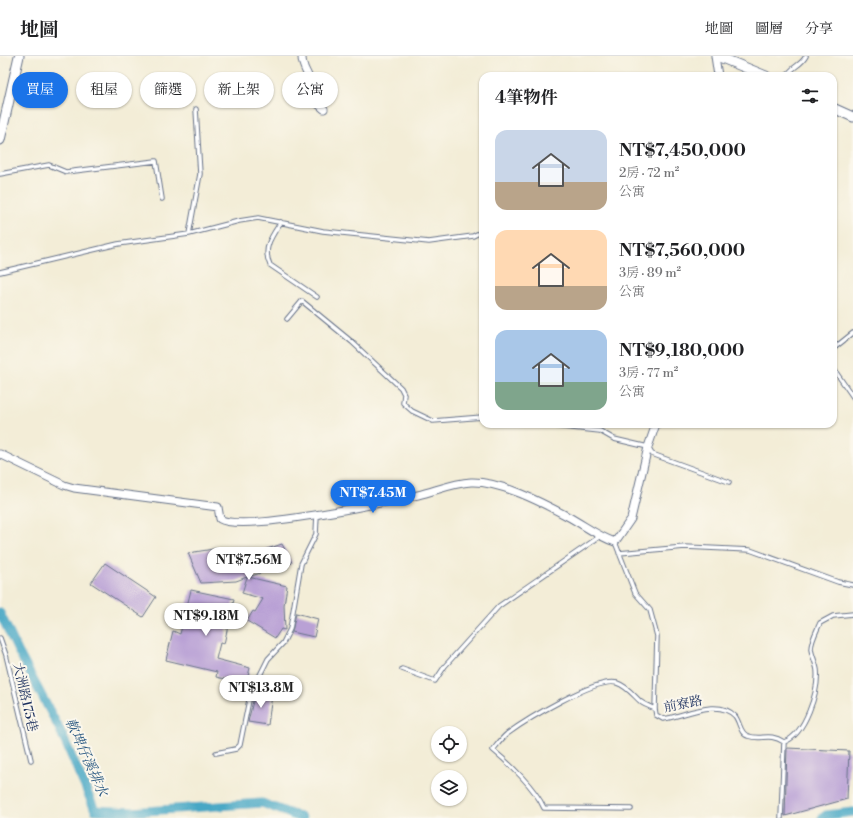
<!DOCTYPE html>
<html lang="zh-TW">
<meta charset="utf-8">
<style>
:root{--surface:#fff;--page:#f6f6f6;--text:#202124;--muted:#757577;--line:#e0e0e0;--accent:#1a73e8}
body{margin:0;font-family:"Libre Bodoni","Noto Serif TC",serif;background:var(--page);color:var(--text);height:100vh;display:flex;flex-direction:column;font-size:15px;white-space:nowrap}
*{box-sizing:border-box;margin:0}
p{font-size:13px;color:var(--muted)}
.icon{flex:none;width:22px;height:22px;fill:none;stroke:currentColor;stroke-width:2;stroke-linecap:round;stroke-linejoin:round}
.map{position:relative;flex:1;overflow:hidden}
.details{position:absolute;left:479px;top:16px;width:358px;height:356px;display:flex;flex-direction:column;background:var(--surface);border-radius:12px;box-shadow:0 1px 3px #0004}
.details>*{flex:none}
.guide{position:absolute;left:12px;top:16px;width:380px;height:36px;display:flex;gap:8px}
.controls{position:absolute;left:431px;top:670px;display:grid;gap:8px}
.controls a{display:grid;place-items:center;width:36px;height:36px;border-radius:50%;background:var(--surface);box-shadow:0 1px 3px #0004;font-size:20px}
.price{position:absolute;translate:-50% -34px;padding:0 9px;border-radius:14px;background:#fff;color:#222;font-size:13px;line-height:26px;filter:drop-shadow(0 1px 2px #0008)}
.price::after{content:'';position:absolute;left:50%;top:24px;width:12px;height:9px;margin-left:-6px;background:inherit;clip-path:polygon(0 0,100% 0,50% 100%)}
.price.selected{background:var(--accent);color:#fff}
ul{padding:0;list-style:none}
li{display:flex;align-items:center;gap:12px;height:100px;padding:0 16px}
li span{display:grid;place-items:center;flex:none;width:112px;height:80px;border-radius:12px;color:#555}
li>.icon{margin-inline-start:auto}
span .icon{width:48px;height:48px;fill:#fffc;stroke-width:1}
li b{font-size:17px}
h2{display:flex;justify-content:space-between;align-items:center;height:48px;padding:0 16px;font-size:17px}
.tag{padding:0 14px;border-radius:18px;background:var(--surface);box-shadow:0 1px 3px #0004;font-size:14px;line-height:36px}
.tag.selected{background:var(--accent);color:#fff}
header{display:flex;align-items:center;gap:24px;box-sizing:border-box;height:56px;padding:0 20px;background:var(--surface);border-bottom:1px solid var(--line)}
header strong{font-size:19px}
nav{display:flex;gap:22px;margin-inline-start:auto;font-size:14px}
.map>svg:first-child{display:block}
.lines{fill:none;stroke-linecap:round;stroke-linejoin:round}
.canal{stroke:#46a7c5;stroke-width:9}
.building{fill:#b9a1d5}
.service-casing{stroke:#677288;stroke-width:5.5}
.minor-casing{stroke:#677288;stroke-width:9}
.tertiary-casing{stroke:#677288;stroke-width:11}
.service{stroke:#fff;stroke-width:3.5}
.minor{stroke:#fff;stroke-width:7}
.tertiary{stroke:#fff;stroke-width:9}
.labels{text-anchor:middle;stroke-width:4;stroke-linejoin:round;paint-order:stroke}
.street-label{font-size:13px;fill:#1b2f5e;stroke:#fbf7ec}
.water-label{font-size:14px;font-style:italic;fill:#2a5982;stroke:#fbf7ec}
</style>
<header>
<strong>地圖</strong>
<nav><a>地圖</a><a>圖層</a><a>分享</a></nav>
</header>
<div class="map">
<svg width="853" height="762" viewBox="0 0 853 762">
<rect width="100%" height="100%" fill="#fbf7ec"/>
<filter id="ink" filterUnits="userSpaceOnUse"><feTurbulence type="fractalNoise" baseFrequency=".025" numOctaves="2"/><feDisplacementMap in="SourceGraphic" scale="8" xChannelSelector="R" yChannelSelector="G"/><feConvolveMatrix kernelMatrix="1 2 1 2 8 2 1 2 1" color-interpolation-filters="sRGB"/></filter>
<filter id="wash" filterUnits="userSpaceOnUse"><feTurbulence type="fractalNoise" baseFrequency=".012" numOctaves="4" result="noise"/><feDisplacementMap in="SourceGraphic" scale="16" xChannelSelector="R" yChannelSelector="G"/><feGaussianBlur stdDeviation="0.9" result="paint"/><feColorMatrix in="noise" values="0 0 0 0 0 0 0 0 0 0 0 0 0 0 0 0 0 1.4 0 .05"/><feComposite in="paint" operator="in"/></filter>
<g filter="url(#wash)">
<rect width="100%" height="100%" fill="#f3edd7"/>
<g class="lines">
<!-- canal -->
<path class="canal" d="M0,557l18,38 42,79 35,80 37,2 130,-9 40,15
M822,762l4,-3 27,-3"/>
</g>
<g id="blocks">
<!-- building -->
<path class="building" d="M282,488l10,19 -44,14 39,9 -3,19 1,25 -4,-1 -6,9 -28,-17 6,-10 2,1 8,-13 -21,-6 5,-16 -11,4 -35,2 -13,-30 32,-5 23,9z
M105,507l51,34 -13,20 -52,-34z
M191,534l43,9 -10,45 -4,-1 -4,16 34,9 -4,16 -30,-7 1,-5 -51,-12 7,-29 7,3z
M296,557l22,6 -4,18 -22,-5z
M255,637l17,2 -4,30 -20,-3z
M787,692l62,3 -2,48 -62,17z"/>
</g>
</g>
<g filter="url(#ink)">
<use href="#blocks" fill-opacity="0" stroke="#677288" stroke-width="1"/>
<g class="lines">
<defs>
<path id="service" d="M787,20c5,-10 14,-10 19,-20
M0,118l49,-9 17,7 90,-11 6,38
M281,166c-9,14 -19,26 -11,43l47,32
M189,178l11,-60 -4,-65
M0,216l118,-28 71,-10 50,-13 19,-3 65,13 106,11 44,-6 10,-5
M287,263l15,-18 50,41 49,46 3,6 -1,9 9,8 21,10 50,-4
M833,293l20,-16
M833,312l20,29
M535,368l65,7 14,8 34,8 4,7 77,28
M615,486l20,51 15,17 7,26 -2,73 1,6 7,4c19,-2 55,-22 72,-3 5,6 5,18 13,20 14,5 20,-4 36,6l-3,76
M619,497l66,-6 65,3 88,32 15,3
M0,582l6,17 25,105
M402,613l33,12 10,-15 54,-60 100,-69
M784,686c21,-7 35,-51 33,-72 -1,-7 -5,-14 -6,-21 0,-8 6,-19 9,-26l13,-7 20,-2
M216,697l20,-4 4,-4 10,-50 18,-36 15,-16 7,-14 11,-65 15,-30 1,-19
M631,753l-87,-1c-9,-20 -34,-44 -51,-58 4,-5 9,-12 14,-16 19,-14 89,-57 110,-51 10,3 17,13 24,19 4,3 10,5 14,7"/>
<path id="minor" d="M302,0c-1,16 14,21 6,39l16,14
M715,0l3,20
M0,398l64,31 10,3 144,19 2,12c22,14 166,-17 198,-24 17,-4 35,-12 53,-13 29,-1 70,20 96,34 17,9 30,20 48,26l16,-23 17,-72 8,-23"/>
<path id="tertiary" d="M717,0l49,20
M833,52l20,9
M0,84l19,-84"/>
</defs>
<!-- service casing -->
<use href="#service" class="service-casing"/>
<!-- minor casing -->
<use href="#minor" class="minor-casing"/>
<!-- tertiary casing -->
<use href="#tertiary" class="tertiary-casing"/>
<!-- service -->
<use href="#service" class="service"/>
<!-- minor -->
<use href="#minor" class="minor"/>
<!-- tertiary -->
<use href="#tertiary" class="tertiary"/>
</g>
</g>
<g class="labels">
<!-- street labels -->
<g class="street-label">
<text transform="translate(26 641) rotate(77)" y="5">大洲路175巷</text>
<text transform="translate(683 647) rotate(-11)" y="5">前寮路</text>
</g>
<!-- water labels -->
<g class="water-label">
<text transform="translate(87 701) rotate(66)" y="5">軟埤仔溪排水</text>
</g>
</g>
</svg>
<div class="controls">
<a><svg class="icon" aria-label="locate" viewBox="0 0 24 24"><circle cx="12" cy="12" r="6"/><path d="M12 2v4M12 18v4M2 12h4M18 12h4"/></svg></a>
<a><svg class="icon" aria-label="layers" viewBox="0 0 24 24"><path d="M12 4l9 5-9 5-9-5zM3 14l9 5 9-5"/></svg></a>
</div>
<b class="price selected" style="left:373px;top:458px">NT$7.45M</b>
<b class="price" style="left:249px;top:525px">NT$7.56M</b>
<b class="price" style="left:206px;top:581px">NT$9.18M</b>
<b class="price" style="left:261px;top:653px">NT$13.8M</b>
<div class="guide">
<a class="tag selected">買屋</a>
<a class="tag">租屋</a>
<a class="tag">篩選</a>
<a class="tag">新上架</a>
<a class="tag">公寓</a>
</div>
<section class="details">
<h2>4筆物件<svg class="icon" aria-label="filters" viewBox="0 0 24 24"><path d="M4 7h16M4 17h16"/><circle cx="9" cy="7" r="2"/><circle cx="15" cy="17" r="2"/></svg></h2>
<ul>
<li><span style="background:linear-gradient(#c9d6e8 65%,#b9a48a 0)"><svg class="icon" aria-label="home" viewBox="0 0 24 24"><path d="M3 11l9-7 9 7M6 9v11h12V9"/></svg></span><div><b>NT$7,450,000</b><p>2房 · 72 m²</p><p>公寓</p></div></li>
<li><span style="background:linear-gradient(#ffd9b3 70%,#b9a48a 0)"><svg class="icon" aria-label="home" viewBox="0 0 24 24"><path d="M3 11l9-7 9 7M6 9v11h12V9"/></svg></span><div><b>NT$7,560,000</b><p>3房 · 89 m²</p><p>公寓</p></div></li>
<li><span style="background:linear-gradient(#a9c7e8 65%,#7fa58c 0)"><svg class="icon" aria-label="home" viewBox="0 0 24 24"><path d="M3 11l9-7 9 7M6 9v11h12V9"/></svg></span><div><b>NT$9,180,000</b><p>3房 · 77 m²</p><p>公寓</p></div></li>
</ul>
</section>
</div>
